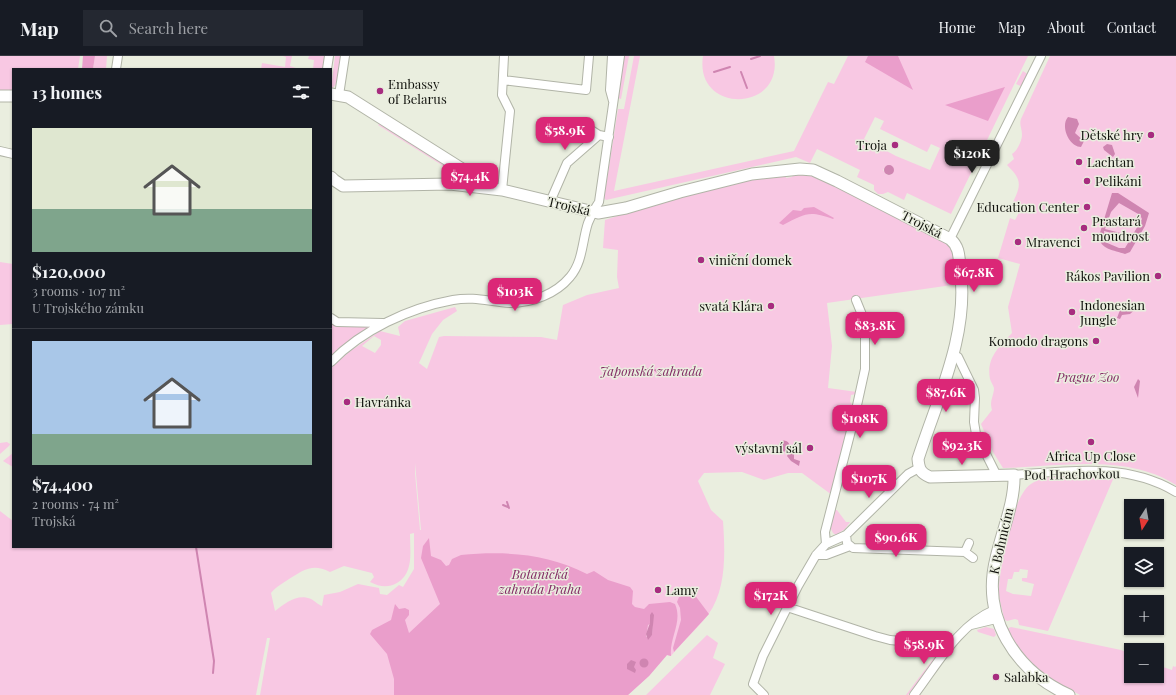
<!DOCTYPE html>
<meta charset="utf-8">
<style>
:root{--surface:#171b24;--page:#242831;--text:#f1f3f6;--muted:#9ea1a6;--line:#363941;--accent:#db2777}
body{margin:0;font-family:"Playfair Display",serif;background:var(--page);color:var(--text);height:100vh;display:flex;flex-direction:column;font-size:15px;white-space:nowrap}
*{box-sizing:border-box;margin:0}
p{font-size:13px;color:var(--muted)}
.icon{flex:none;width:22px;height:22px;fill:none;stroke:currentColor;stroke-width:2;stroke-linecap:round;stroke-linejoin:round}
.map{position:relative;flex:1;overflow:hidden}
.details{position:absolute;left:12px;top:12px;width:320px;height:480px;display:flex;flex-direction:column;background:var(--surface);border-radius:0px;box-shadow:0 1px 3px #0004}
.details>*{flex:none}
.needle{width:26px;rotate:191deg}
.fabs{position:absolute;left:1124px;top:443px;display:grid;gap:8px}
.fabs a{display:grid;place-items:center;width:40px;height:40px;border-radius:0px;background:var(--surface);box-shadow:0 1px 3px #0004;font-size:20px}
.price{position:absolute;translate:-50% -34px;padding:0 9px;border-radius:8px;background:var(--accent);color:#fff;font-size:13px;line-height:26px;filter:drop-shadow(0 1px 2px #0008)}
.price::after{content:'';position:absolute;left:50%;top:24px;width:12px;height:9px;margin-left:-6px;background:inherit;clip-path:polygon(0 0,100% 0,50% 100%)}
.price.selected{background:#222;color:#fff}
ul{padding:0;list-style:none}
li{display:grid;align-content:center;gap:8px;height:212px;padding:0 20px}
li+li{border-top:1px solid var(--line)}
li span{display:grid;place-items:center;height:124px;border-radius:0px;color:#555}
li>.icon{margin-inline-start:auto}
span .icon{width:72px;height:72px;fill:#fffc;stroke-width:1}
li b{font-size:17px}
h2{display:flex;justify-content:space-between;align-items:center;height:48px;padding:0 20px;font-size:17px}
header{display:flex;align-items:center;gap:24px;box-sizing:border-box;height:56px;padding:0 20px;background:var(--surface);border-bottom:1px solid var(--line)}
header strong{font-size:19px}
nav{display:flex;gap:22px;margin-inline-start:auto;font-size:14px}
.search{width:280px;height:36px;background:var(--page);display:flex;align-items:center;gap:10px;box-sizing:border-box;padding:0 14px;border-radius:0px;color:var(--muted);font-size:15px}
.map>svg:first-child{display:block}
.green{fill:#f8c8e3;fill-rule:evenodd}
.forest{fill:#ea9ecb;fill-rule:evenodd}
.water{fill:#cf85b1;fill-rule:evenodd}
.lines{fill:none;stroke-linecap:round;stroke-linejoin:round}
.stream{stroke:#cf85b1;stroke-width:2}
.street-casing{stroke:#b1b4a7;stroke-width:10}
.secondary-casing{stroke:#b1b4a7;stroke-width:13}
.street{stroke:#fff;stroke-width:8}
.secondary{stroke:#fff;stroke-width:11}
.poi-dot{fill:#a72c7f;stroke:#eaeedf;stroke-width:1.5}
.labels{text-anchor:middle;stroke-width:3;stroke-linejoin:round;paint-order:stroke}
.poi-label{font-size:13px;fill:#12130e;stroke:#eaeedf;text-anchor:start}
.street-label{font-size:13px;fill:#12130e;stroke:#eaeedf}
.park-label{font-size:13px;font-style:italic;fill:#832c65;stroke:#eaeedf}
</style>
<header>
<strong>Map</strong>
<div class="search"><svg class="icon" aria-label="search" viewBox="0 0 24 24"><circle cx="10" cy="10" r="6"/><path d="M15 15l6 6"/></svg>Search here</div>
<nav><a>Home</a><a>Map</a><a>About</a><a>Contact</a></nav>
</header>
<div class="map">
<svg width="1176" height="639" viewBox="0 0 1176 639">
<rect width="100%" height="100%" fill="#eaeedf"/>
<!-- green -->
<path class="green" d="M0,0h80l-2,13h-65v22h-13z
M95,0h12l-1,13h-13z
M283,0h9l-2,10 9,3h-38l1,-6 23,4 1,-10z
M309,0h16l-2,13h-10l1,-9 -6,-1z
M335,0h6l-4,27 -6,7z
M623,0h6l-8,43 -3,-1z
M634,0h6l-26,135 180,-40 34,-69 6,2 14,-28h180l-77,158 -44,-21 -3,7 -16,-8 -5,2h-5l-4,-4v-5l-17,-8 3,-7 -43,-21 -7,14 -14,-6 -190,43 -2,-2 14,-89h6zM875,61l9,4 -4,8 47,23 4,-8 9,4 -10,22 -34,-14 -32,-17zM885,111l8,1 -2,7h-4l-4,-5z
M703,0h71c10,57 -80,58 -71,0z
M1050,0h126v429c-50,-32 -117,-18 -173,-17l-10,-16 -12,-28 11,-14c-3,-9 2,-14 2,-22 -1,-3 -3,-6 -4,-9 -4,-21 9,-32 22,-46l-4,-26 12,-43 -22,-6 12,-40 5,2 8,-15 -10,-3c9,-18 8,-23 -6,-37l7,-6 -2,-5c5,-3 10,-13 10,-19 0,-7 -3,-10 -1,-16z
M1023,15l6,4 -6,12 -7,-3z
M381,66l69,43 -2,4 -70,-44z
M786,118v4l6,-1 1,-3h17l25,10 113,60 8,14 3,26 -132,19 5,43 -4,42 29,4 -1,2 -5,1 -1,7 3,3 -21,90 -30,-22h-14l-24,7 -22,-8 -38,1 -6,8 13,29 12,11c2,30 4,68 -15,94 -11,14 -26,27 -37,41l-4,-1 -18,21 -21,19h-368l10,-57h-3l-11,57h-256v-184l13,10v26h318v-179l18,-16 31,-21 20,5 -2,-9 7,-6 50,-14 2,4 -14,9 -11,14 -13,29 8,6 12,-32 5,-1 97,1 16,3 6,-35 24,-10 32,-7 -2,-11 1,-27 -15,-2 2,-28 56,-18 81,-22zM374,280l7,4v5l-6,8 -13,-7zM415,407l6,67h-1l-5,-57zM414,477v36l-11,18 -4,-2 -12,10 -7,-1 -1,-6 -21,-4 -18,8 -16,3 -2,11c-5,-2 -7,-5 -11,-7 -13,-6 -26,4 -36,12l-4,-18c6,-7 11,-9 18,-14 15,-9 23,-16 41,-7l14,-6 28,7 2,4 -4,5c10,5 18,6 27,1 17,-10 13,-31 13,-49z
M0,206l13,2v60l-13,1z
M331,267l3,2 36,2 -39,29z
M7,386l3,2 -1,2 -9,8v-11z
M13,397v14l-10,-6z
M1093,420l21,1 -66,154 -29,-6 -1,-5 -3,-1 -8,2 -3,-2c-1,-9 -6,-20 -5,-30 1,-22 13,-93 32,-105 16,-11 43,-7 62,-8zM1020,513l8,1 -1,8h-5v3l12,3 -3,12 -18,-2 -7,-3 2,-12h4l2,-7h5z
M834,454h3l9,12h4l-5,7 -9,6 -3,-2 -3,-6z
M986,571l8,2 2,6 -2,2 -16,-5 -1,-2z
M1011,571l110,23 10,4v22h26v-11l15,5 1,-4 2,1 1,-1v29h-96l-40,-22 -16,-15 -20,-28z
M707,579l11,8 -5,15 12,6 -15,31h-64z
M938,592h3v4l-33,43h-2l33,-44z"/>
<!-- forest -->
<path class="forest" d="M83,0h12l-2,13h-11z
M868,0h30l15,34 -48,-28z
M1005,31l-17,34 -43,-16z
M814,151l20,11 -1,1c-25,-9 -28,-5 -50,6l-4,-2 14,-13 8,1 3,-3z
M429,482l2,18 10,4 5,6 3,-1 3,-6 9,-4c43,-4 86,-2 126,19l7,-3 14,9 22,7 3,4 -1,13 3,3 9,2 5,-5 21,-2 5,2c8,18 -6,34 -4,52l-4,-1 -18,21 -21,19h-234v-16l-7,-25 -17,-20 2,-4 19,-10 4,-16 4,5 6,-1 4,2v5l-4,5 4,13 31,-29 -19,-46 2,-12zM653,566l-1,13 -6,2 2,-12z
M691,534l18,24 -35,38 -1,-4 8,-28 -1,-12 -3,-6 2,-5z"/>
<!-- water -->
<path class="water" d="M1068,61l9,2 2,5 -4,9 9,8 -3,6c-12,0 -21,-21 -13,-30z
M1107,88l5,1 3,9 -2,3 -9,-7 -1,-3z
M884 114a5 5 0 1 1 10 0a5 5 0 1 1-10 0Z
M1112,137h6l31,20 -4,13 -15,26 -5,2c-11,-4 -25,-4 -26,-18zM1119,147l21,12 2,4 -10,17 -27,-7 6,-17zM1104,175l27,7 -6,10h-6l-14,-6z
M1130,248l9,2 -9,8 -8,1 -2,4 -3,-1 3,-8z
M1138,323l2,2 -2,17 -4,-11z
M778.5 390a5.5 5.5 0 1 1 11 0a5.5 5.5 0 1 1-11 0Z
M789,396l5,1v6l6,2 -1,5 -8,-5 -4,-5z
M652,556l2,3 -2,20 -4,5 -2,-6 4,-11v-8z
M639.5 607a4.5 4.5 0 1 1 9 0a4.5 4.5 0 1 1-9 0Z
M631,604l5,2 -2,5 2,3 -1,3 -8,-4v-5z"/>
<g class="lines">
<!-- stream -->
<path class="stream" d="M751,3l9,-3
M714,16l16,-5
M741,16l6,16
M647,313l8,1 8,6
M507,446l2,6
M503,449l5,2
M196,491l18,114 -1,12"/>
<defs>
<path id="street" d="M612,0l-2,34 3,11
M116,13l2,-13
M327,13l2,-13
M503,24l83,10 3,-34
M339,39l6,-39
M583,74l5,-2 11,7
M0,95l13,3
M450,128l9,-6v-10
M502,134l8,-79 -8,-16 2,-39
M550,146l17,-39 32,-28 10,2
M950,183l91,-183
M331,262l6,4 46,1
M953,299l5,2 16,33 1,8 -1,24 2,12 21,42
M331,306c31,-32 78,-54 122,-62 22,-4 37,2 57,3 22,0 46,-9 60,-26 13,-15 12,-36 18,-54 3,-7 7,-15 11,-21l21,-146
M1014,419c54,-4 113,-13 162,17
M846,479l1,8 6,5 112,4 8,6
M826,488l-1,-12 29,-113 11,-50v-47l-9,-22
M965,496l4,-9
M816,499h10l24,-9
M787,551l88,29 15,4 60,6
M971,569l25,-6
M764,639l-11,-11 10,-28 35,-70 18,-31 10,-11 20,-9 62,-61 11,-6
M914,639c23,-30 44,-70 80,-85"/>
<path id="secondary" d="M331,38l17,3 141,89
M0,40h13
M331,121l3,3 9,6 107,-2 52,6 96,23 28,-5 54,-16 72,-18 48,-5 13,1 24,11 113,58c9,7 9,17 10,28 10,66 -22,130 -42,192 1,11 3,14 12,18l84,-2c1,27 -12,56 -18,83 -15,59 19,113 73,137"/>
</defs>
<!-- street casing -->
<use href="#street" class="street-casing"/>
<!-- secondary casing -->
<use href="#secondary" class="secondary-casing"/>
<!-- street -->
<use href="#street" class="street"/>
<!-- secondary -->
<use href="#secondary" class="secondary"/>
</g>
<!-- markers -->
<g class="poi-dot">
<circle cx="380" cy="35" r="4"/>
<circle cx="1151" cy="79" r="4"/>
<circle cx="895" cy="89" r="4"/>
<circle cx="1079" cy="106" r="4"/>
<circle cx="1087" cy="125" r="4"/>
<circle cx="1087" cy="151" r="4"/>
<circle cx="1084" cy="172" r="4"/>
<circle cx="1018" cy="186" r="4"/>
<circle cx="701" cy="204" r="4"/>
<circle cx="1158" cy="220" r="4"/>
<circle cx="771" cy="250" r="4"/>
<circle cx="1072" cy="256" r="4"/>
<circle cx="1096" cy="285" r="4"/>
<circle cx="347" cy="346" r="4"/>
<circle cx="1091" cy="386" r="4"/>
<circle cx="810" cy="392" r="4"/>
<circle cx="658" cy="534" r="4"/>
<circle cx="996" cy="621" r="4"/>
</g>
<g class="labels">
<!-- poi labels -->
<g class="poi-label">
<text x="388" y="33">Embassy<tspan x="388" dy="15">of Belarus</tspan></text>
<text x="1143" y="84" text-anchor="end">Dětské hry</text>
<text x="887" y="94" text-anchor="end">Troja</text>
<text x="1087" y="111">Lachtan</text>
<text x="1095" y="130">Pelikáni</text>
<text x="1079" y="156" text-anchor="end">Education Center</text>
<text x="1092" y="170">Prastará<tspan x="1092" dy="15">moudrost</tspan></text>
<text x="1026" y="191">Mravenci</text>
<text x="709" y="209">viniční domek</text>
<text x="1150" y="225" text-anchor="end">Rákos Pavilion</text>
<text x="1080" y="254">Indonesian<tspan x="1080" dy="15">Jungle</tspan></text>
<text x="763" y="255" text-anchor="end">svatá Klára</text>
<text x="1088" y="290" text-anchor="end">Komodo dragons</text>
<text x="355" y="351">Havránka</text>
<text x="802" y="397" text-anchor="end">výstavní sál</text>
<text x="1091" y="405" text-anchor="middle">Africa Up Close</text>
<text x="666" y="539">Lamy</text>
<text x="1004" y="626">Salabka</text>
</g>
<!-- street labels -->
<g class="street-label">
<text transform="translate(569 150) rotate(13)" y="5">Trojská</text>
<text transform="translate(922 168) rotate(27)" y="5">Trojská</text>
<text transform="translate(1072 418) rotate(-1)" y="5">Pod Hrachovkou</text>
<text transform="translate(1001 485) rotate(-77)" y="5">K Bohnicím</text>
</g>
<!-- park labels -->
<g class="park-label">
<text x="651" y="320">Japonská zahrada</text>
<text x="1088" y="326">Prague Zoo</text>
<text x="540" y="523">Botanická<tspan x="540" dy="15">zahrada Praha</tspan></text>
</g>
</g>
</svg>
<div class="fabs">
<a><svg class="needle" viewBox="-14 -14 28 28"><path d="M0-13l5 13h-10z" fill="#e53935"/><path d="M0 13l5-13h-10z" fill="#9ea1a6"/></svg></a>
<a><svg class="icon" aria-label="layers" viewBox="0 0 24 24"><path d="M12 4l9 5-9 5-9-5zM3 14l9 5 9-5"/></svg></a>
<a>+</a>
<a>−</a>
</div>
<b class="price" style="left:565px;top:95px">$58.9K</b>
<b class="price selected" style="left:972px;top:118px">$120K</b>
<b class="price" style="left:470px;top:141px">$74.4K</b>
<b class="price" style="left:974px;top:237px">$67.8K</b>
<b class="price" style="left:515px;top:256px">$103K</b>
<b class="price" style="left:875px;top:290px">$83.8K</b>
<b class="price" style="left:946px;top:357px">$87.6K</b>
<b class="price" style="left:860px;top:383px">$108K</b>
<b class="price" style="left:962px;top:410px">$92.3K</b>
<b class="price" style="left:869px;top:443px">$107K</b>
<b class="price" style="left:896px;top:502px">$90.6K</b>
<b class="price" style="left:771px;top:560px">$172K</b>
<b class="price" style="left:924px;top:609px">$58.9K</b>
<section class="details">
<h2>13 homes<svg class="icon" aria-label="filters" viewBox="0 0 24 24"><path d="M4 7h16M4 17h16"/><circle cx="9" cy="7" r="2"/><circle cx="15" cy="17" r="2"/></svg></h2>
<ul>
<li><span style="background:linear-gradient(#dfe7d0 65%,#7fa58c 0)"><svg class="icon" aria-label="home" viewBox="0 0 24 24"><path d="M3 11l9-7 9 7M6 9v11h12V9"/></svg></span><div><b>$120,000</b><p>3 rooms · 107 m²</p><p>U Trojského zámku</p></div></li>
<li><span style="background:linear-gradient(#a9c7e8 75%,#7fa58c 0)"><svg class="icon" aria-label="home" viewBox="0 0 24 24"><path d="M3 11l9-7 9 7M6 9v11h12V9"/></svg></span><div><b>$74,400</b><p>2 rooms · 74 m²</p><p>Trojská</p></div></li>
</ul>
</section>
</div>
